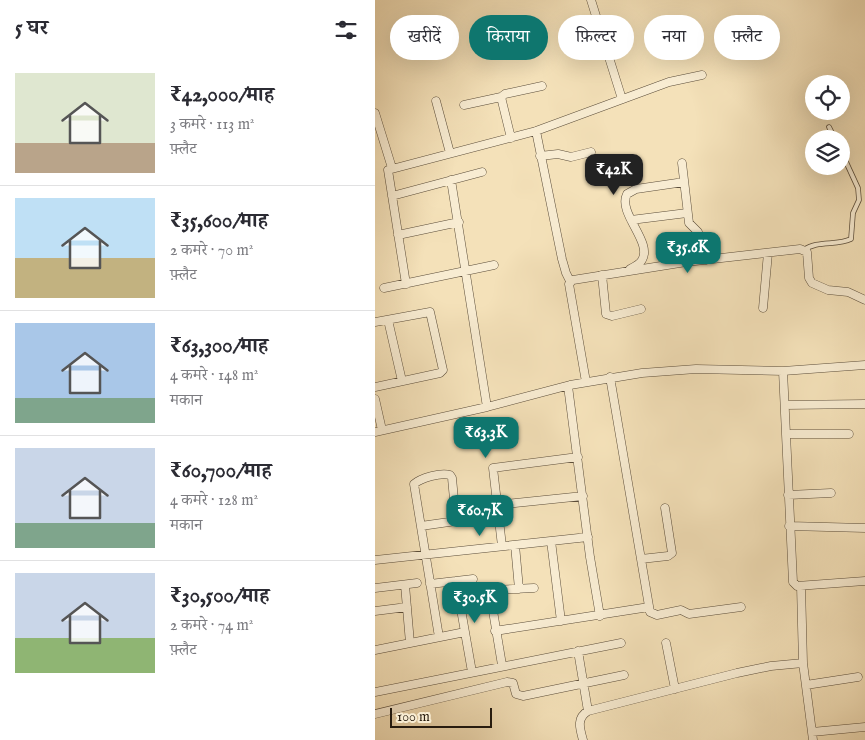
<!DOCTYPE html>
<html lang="hi">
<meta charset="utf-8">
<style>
:root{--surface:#fff;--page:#f2f2f3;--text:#2b2b33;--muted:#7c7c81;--line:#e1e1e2;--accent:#0f766e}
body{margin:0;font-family:"IM FELL English","Noto Serif Devanagari",serif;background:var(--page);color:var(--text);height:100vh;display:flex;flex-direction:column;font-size:19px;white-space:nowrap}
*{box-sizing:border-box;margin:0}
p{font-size:16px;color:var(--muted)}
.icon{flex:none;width:28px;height:28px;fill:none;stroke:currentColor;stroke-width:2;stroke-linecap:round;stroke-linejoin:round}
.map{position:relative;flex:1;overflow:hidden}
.details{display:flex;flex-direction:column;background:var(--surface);width:375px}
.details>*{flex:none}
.top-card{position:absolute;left:15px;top:15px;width:400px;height:45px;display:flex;gap:10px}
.controls{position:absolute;left:430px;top:75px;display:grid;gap:10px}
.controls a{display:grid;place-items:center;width:45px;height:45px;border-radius:50%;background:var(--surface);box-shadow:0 5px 20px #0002;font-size:25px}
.scale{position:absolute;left:15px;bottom:12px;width:102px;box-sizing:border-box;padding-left:5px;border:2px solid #281c0f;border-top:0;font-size:14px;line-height:18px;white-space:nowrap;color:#281c0f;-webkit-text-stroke:4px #f8ecd2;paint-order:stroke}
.price{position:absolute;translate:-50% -42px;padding:0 11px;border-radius:10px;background:var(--accent);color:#fff;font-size:16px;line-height:32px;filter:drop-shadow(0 1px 2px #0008)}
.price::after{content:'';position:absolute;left:50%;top:30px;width:15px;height:11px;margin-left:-8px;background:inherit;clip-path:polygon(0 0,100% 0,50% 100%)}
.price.selected{background:#222;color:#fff}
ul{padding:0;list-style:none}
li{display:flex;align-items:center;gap:15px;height:125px;padding:0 15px}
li+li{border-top:1px solid var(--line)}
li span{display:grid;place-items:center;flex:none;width:140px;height:100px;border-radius:0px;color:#555}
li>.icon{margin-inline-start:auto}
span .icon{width:60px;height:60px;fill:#fffc;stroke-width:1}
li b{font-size:21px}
h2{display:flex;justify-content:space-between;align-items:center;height:60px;padding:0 15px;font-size:21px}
.tag{padding:0 18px;border-radius:22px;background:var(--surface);box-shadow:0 5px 20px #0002;font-size:18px;line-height:45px}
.tag.selected{background:var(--accent);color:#fff}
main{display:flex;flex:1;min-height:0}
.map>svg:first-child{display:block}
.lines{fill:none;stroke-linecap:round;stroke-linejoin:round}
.lane-casing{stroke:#5b4d3a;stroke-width:5.5}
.street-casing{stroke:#5b4d3a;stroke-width:9}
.lane{stroke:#f8ecd2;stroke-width:4}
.street{stroke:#f8ecd2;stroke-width:8}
</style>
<main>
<section class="details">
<h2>5 घर<svg class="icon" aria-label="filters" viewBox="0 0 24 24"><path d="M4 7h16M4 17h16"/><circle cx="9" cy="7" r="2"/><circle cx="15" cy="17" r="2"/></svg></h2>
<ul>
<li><span style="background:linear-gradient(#dfe7d0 70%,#b9a48a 0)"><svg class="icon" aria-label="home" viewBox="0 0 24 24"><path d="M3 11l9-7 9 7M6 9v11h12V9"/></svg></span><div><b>₹42,000/माह</b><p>3 कमरे · 113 m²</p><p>फ़्लैट</p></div></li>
<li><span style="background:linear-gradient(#bfe0f5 60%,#c2b280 0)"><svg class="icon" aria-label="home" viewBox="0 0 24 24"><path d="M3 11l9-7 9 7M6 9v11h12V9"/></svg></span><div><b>₹35,600/माह</b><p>2 कमरे · 70 m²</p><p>फ़्लैट</p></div></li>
<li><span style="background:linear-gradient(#a9c7e8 75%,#7fa58c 0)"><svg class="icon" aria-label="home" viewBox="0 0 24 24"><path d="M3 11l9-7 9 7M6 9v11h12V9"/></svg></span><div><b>₹63,300/माह</b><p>4 कमरे · 148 m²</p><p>मकान</p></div></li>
<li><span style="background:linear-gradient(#c9d6e8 75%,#7fa58c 0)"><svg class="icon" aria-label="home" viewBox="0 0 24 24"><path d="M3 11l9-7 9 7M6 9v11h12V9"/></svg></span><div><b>₹60,700/माह</b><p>4 कमरे · 128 m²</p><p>मकान</p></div></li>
<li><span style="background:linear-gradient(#c9d6e8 65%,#8fb573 0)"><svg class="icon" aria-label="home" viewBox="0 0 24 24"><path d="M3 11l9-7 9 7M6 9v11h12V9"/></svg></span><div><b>₹30,500/माह</b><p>2 कमरे · 74 m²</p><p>फ़्लैट</p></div></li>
</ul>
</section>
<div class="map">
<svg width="490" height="740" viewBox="0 0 490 740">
<rect width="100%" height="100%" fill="#f4e1b9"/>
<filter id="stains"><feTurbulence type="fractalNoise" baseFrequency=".004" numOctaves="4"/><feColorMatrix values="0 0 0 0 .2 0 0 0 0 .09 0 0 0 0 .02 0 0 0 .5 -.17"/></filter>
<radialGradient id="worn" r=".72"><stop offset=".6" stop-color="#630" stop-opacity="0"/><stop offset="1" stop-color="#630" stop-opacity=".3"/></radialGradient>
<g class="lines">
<defs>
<path id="lane" d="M454,127l6,12
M429,250c13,-10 33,-4 47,-11l2,-26 6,-13 -1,-12 -17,-37"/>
<path id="street" d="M216,0l31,99
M61,101l14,52
M89,105l37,-8
M0,113l17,55
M161,131l26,128 4,14 4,8
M136,138l-10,-41 4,-3 37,-8
M165,156l18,-2 13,3 20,-5
M307,163l7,60 9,9 8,28
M76,180l36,227
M17,196l90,-24
M256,220l56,-7
M23,235l61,-13
M255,269c4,-2 10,-5 12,-9 11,-18 -25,-47 -15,-66l9,-5 48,-7
M227,275l4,39 6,2 29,-7
M31,284l-18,-114 148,-39 133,-49 33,-7
M9,288l110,-23
M388,308l5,-55
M13,320l14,61
M0,322l55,-10 13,58 -3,3 -65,14
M408,371l10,211 4,4 68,-5
M235,377l40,235 7,3 24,-5 8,4 52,-7
M211,382l-17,-98 4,-4 113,-18 114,-13 7,3 2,26 3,5 16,7 20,2 17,8
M193,386l22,171 10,59
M0,399l7,31
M410,405l80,-1
M0,432l112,-25 83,-22 72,-12 54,-4 87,2 82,-6
M411,434h63
M413,495l43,-2
M122,505l86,-9
M46,526l35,-5 -4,-43 -2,-3c-9,-3 -29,3 -36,9l25,153
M414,526l76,2
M176,541l10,80
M140,545l4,44
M127,546l-9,-78 85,-11
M266,559l27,-3 4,-3 -7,-45
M0,560l213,-23
M81,581l16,91
M55,584l43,-5
M30,585l5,58
M426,586l2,77
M0,588l42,-5
M0,611l32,-4
M120,631l154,-24
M291,643l9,46
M0,650l90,-18
M203,651l10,60
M127,665l-12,-72 3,-3 41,-2
M431,685l52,-8
M0,692l246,-49
M0,714l132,-32 6,1 3,11 7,2 101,-21
M437,732l53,-5
M208,740c-3,-11 -7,-22 5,-29l149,-38 34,-7 32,-3 10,77"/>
</defs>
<!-- lane casing -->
<use href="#lane" class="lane-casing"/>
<!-- street casing -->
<use href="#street" class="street-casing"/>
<!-- lane -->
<use href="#lane" class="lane"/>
<!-- street -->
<use href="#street" class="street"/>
</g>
<rect width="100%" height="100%" filter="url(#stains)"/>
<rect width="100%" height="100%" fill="url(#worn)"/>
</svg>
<div class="controls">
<a><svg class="icon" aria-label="locate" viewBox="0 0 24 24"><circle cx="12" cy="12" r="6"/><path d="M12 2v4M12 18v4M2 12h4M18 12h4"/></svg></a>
<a><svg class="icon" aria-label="layers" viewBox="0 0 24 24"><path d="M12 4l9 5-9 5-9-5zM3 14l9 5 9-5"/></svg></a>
</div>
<div class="scale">100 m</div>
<b class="price selected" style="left:239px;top:196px">₹42K</b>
<b class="price" style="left:313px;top:274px">₹35.6K</b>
<b class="price" style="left:111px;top:459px">₹63.3K</b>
<b class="price" style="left:105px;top:537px">₹60.7K</b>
<b class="price" style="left:100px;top:624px">₹30.5K</b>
<div class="top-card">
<a class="tag">खरीदें</a>
<a class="tag selected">किराया</a>
<a class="tag">फ़िल्टर</a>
<a class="tag">नया</a>
<a class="tag">फ़्लैट</a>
</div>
</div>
</main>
